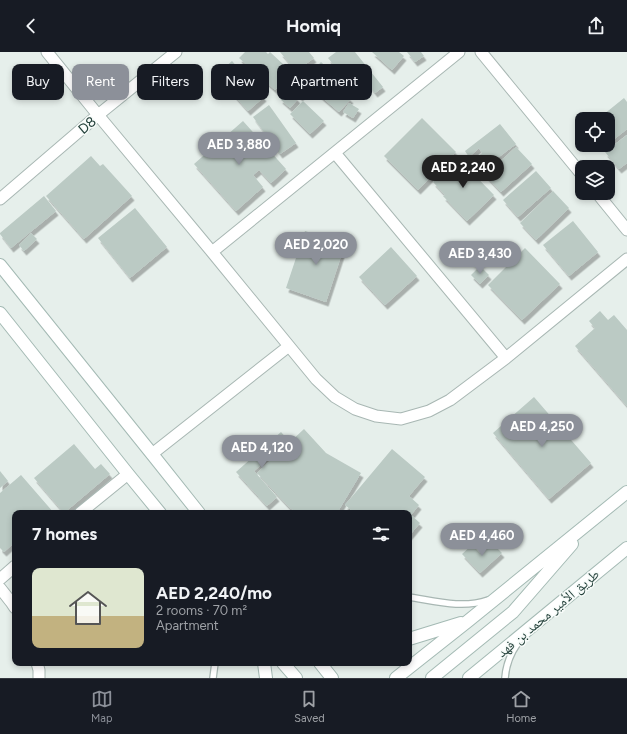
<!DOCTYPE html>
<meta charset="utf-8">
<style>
:root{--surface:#171b24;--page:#20242c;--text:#f1f3f6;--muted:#9ea1a6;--line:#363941;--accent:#8c9099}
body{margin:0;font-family:Figtree,"Noto Naskh Arabic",sans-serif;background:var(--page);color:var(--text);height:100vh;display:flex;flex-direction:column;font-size:15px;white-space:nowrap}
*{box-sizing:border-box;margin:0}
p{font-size:13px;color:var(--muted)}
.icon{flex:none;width:22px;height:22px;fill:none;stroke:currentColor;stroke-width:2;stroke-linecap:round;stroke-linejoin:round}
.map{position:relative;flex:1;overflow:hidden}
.sheet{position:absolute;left:12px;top:458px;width:400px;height:156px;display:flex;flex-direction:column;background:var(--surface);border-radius:8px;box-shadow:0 2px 6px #0003}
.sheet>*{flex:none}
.banner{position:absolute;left:12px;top:12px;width:400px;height:36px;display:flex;gap:8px}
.controls{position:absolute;left:575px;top:60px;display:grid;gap:8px}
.controls a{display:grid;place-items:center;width:40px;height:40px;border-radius:8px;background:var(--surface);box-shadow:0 2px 6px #0003;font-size:20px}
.price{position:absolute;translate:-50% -34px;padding:0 9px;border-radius:14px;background:var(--accent);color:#fff;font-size:13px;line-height:26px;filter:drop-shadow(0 1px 2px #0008)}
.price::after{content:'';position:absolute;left:50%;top:24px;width:12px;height:9px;margin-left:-6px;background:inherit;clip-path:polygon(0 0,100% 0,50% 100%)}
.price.selected{background:#222;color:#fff}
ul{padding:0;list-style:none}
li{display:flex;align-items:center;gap:12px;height:100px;padding:0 20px}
li span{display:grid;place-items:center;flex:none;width:112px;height:80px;border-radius:8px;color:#555}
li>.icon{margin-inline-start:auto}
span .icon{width:48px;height:48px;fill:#fffc;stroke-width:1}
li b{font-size:17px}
h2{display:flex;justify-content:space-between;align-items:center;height:48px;padding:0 20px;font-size:17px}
.tag{padding:0 14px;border-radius:8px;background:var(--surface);box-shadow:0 2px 6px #0003;font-size:14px;line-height:36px}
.tag.selected{background:var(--accent);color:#fff}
header{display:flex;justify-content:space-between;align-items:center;height:52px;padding:0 20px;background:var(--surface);font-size:18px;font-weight:700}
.menu{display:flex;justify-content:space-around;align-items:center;height:56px;border-top:1px solid var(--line);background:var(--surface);font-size:11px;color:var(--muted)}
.menu a{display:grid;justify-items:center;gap:2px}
.menu .selected{color:var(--accent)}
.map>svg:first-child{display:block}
.building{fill:#bbcac4;filter:url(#shadow)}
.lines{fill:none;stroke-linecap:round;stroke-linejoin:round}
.lane-casing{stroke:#a8b7b3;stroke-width:8}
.street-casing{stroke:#a8b7b3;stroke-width:13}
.secondary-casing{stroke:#a4bab4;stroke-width:14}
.lane{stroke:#fff;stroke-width:5.5}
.street{stroke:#fff;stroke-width:11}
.secondary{stroke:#fff;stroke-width:12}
.labels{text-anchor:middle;stroke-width:3;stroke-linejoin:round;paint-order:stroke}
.street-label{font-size:14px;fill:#24413b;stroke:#f7fbf9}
</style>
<header><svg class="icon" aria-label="back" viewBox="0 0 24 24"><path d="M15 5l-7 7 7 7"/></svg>Homiq<svg class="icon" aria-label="share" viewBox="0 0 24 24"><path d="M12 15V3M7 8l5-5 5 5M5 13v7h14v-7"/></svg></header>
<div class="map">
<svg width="627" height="626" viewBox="0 0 627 626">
<defs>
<filter id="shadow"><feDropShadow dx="2.5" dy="4.5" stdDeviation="0" flood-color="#0004"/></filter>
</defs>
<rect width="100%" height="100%" fill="#e6efeb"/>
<!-- building -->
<path class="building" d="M245,0h21l2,2 2,-2 14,13 -6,6 8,7 -11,12 -36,-32z
M280,0h29l5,6 -18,13z
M336,0h19l28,35 -8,6 -7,-9 -11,9 -29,-35z
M372,0h27l5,4 -12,14z
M407,0h14l3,4 -9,6z
M232,9l32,36 -16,14 -32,-36z
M321,10l16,15 -5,5 19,17 -12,13 -36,-31z
M294,28l11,12 -5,5 -11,-12z
M289,38l9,9 -8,9 -10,-9z
M624,46l3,4v27l-19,15v-25h-10z
M303,49l21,20 -14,13 -20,-20z
M349,51l10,6 -6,9 -10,-6z
M269,53l27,38 -16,11 -27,-37z
M422,66l34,34 -38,38 -34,-34z
M243,69l43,48 -15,14 -12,-13 -6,5 10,12 -27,24 -42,-47z
M500,72l16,20 -34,26 -8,-10 8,-7 -3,-5 -10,9 -4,-6z
M627,83v28l-8,6 -14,-17z
M516,95l16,17 -31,28 -16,-17z
M91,104l9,10 3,-2 29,32 -48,43 -38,-43z
M458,106l36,37 -27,26 -24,-25 2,-1 -12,-13z
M536,119l15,17 -33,29 -15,-17z
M553,139l16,17 -33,32 -16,-17z
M44,144l12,15 -45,37 -11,-14v-1z
M135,156l32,39 -37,31 -32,-40z
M573,169l25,31 -29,24 -26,-31z
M305,179l40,13 -19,58 -40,-14z
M31,181l6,6 -13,12 -5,-6z
M391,195l26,29 -32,29 -26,-28z
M525,196l35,36 -38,36 -34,-35z
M480,214l9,9 -9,9 -9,-9z
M600,259l8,9 6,-5 13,15v76l-52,-60 20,-18 -6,-7z
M534,345l57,66 -42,36 -56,-66z
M304,377l22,24 35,20 -24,40h-39l-8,-5 -33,-35z
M281,380l8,9 -35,30 23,26 -10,9 -31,-34z
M74,392l21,25 6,-5 9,10 -46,39 -30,-35z
M392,397l33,28 -16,19 10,9 -8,10 9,8 -11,13v-23h-54l-10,-8z
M0,419l8,10 -8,7z
M21,423l33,38h-39v29l-11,10 -4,-4v-55z
M491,490l11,11 -22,20 -18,-19 10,-9 8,8z"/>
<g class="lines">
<defs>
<path id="lane" d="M409,545c26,4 53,12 79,3
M213,626l2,-15
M505,626c1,-13 5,-24 13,-35"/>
<path id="street" d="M47,0l51,63 114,137 104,127 19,18 20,12 21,7 25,3 28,-8 21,-11 56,-42 121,-99
M481,0l101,123
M335,101l171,205
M597,141l30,37
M0,147l98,-84 78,-63
M212,200l247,-200
M152,402l137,-108
M80,461l48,-39
M0,527l15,-13
M0,536l11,14 4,6
M37,611l2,7v8"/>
<path id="secondary" d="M0,213l152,189 47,59
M0,261l128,161 32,39
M409,587l52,-16
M264,611l2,15
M283,611l13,15
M320,611l12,15
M396,626l72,-57 159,-129
M432,626l81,-66 59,-68
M469,626l158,-130"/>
</defs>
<!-- lane casing -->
<use href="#lane" class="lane-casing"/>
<!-- street casing -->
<use href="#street" class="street-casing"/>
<!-- secondary casing -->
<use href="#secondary" class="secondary-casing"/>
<!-- lane -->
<use href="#lane" class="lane"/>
<!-- street -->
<use href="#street" class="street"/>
<!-- secondary -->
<use href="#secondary" class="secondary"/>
</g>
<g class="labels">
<!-- street labels -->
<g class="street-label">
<text transform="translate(87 73) rotate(-40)" y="5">D8</text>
<text transform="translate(548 561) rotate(-40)" y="5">طريق الأمير محمد بن فهد</text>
</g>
</g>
</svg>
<div class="controls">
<a><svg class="icon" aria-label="locate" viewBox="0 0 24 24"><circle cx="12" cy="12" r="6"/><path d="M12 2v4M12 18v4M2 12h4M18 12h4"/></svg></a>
<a><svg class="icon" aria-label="layers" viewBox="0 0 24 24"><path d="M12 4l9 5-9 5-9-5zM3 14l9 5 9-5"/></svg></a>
</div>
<b class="price" style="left:239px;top:114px">AED 3,880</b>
<b class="price selected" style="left:463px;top:137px">AED 2,240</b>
<b class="price" style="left:316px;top:214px">AED 2,020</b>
<b class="price" style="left:480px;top:223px">AED 3,430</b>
<b class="price" style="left:542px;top:396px">AED 4,250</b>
<b class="price" style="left:262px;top:417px">AED 4,120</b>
<b class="price" style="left:482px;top:505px">AED 4,460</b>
<div class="banner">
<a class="tag">Buy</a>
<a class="tag selected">Rent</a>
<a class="tag">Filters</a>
<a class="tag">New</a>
<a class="tag">Apartment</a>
</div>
<section class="sheet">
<h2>7 homes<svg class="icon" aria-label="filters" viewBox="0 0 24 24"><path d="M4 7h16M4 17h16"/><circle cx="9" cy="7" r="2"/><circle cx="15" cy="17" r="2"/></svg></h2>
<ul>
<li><span style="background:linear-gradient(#dfe7d0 60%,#c2b280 0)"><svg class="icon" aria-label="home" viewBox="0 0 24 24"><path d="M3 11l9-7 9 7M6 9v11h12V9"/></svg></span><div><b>AED 2,240/mo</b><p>2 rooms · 70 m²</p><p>Apartment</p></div></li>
</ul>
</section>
</div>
<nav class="menu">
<a class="selected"><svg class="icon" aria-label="map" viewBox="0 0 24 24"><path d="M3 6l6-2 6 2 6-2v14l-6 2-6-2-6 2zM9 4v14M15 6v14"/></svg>Map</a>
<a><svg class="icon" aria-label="saved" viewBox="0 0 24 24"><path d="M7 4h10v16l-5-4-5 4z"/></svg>Saved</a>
<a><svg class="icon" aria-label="home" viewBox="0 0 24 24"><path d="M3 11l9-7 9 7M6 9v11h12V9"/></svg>Home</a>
</nav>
